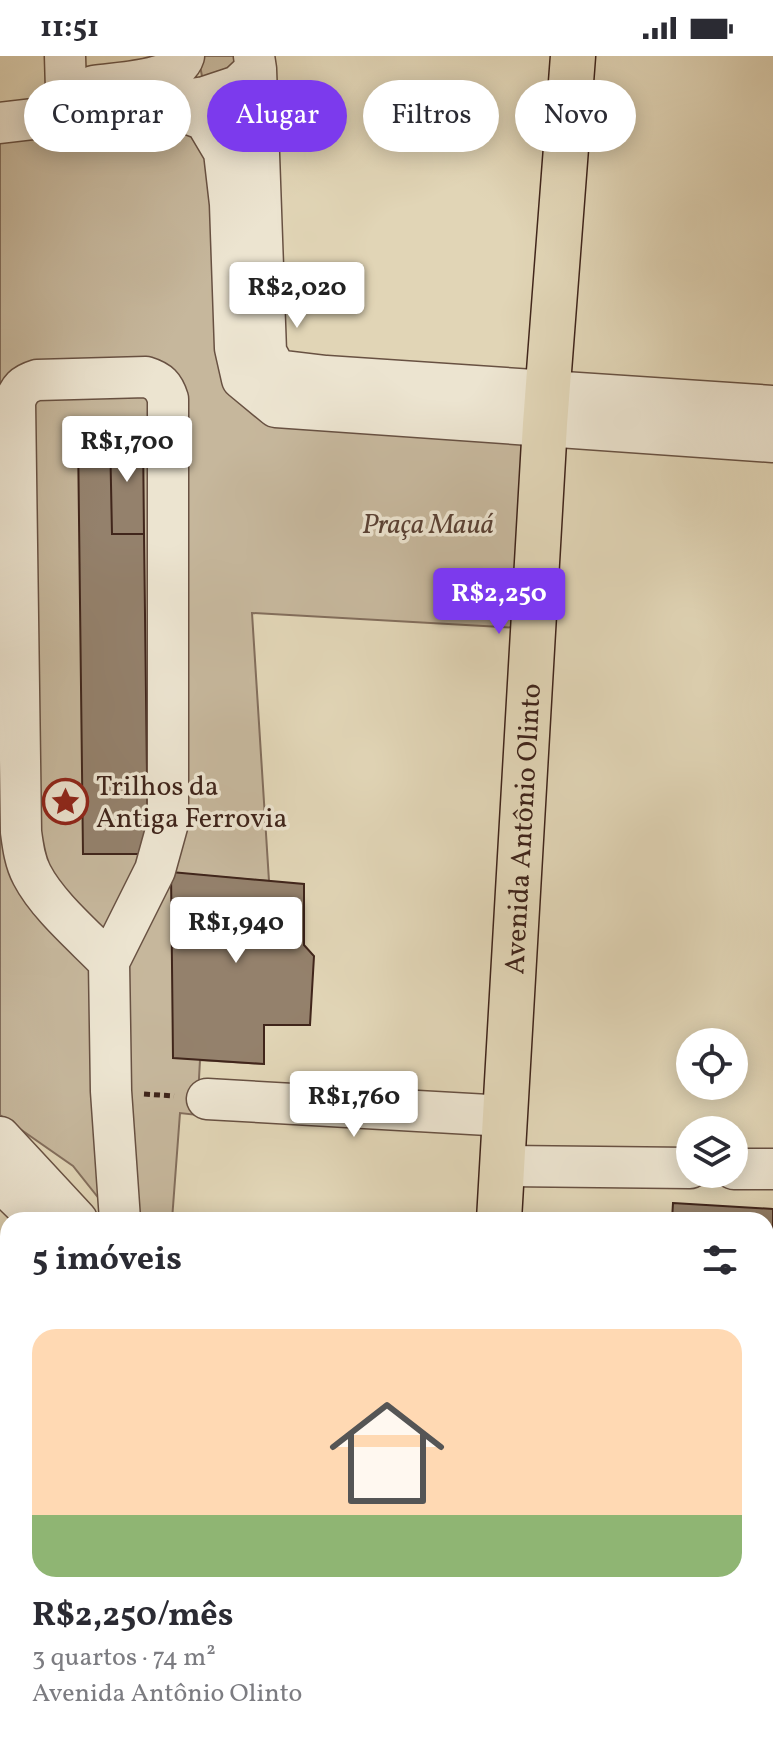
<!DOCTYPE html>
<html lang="pt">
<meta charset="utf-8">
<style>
:root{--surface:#fff;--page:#f2f2f3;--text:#2b2b33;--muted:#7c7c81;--line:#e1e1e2;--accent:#7c3aed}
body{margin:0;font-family:Vollkorn,serif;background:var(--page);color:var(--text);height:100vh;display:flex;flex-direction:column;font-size:30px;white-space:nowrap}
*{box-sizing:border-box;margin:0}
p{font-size:26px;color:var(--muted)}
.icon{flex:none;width:44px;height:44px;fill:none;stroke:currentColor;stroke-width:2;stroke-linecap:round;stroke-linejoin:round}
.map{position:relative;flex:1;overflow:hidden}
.sheet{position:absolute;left:0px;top:1156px;width:774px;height:538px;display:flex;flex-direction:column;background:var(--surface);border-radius:24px 24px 0 0;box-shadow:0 4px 20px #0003}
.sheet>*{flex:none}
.banner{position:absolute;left:24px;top:24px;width:726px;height:72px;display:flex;gap:16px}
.controls{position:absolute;left:676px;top:972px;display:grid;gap:16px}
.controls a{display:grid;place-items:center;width:72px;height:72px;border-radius:50%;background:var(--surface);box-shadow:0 4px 20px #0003;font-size:40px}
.price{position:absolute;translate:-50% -68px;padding:0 18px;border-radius:8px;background:#fff;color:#222;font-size:26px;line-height:52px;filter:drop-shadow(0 2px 4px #0008)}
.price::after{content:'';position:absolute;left:50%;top:48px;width:24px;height:18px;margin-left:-12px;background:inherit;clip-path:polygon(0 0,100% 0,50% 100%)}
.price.on{background:var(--accent);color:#fff}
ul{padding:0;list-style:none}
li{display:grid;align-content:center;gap:16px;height:424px;padding:0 32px}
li+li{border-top:2px solid var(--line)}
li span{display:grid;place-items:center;height:248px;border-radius:24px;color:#555}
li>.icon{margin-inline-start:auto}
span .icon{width:144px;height:144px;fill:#fffc;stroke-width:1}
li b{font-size:34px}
h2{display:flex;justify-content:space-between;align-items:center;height:96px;padding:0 32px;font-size:34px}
.chip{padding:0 28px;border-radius:36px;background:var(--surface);box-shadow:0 4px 20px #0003;font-size:28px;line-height:72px}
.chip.on{background:var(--accent);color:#fff}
.status{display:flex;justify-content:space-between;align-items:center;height:56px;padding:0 40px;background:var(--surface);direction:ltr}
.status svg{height:22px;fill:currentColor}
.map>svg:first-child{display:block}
.green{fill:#c6b79c;stroke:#836e5c;stroke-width:2}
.building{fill:#94816c;stroke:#40251b;stroke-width:2}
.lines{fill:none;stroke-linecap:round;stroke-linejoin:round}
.minor-casing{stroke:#685142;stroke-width:43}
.major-casing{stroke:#40251b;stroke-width:47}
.path{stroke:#40251b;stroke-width:5;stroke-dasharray:6 4;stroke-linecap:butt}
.minor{stroke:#ece4d0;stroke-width:40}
.major{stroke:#e1d5b6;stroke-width:44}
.labels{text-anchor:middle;stroke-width:7;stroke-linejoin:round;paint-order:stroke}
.park-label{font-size:28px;font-style:italic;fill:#5b4235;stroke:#ece4d0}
.poi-label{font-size:28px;fill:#40251b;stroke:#ece4d0;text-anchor:start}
.street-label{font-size:28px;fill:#40251b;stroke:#ece4d0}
</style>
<div class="status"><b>11:51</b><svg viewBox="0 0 49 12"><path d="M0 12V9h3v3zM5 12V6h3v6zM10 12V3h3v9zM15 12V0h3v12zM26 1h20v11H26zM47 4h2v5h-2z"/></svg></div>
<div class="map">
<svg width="773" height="1693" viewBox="0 0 773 1693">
<rect width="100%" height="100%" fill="#e1d5b6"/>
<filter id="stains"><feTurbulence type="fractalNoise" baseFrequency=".0025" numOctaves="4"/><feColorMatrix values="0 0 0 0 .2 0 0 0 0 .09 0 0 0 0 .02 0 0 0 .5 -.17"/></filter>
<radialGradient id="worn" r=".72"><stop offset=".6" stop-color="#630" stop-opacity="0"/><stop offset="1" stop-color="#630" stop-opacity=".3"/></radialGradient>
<!-- green -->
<path class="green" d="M198,0h40l1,11 -25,16 -12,-7z
M145,58l39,10 27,32 13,205 309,71 -12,196 -269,-15 17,268 -97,-8 91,96 1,95 -64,-4 -3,55 -17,-2 -8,107h-56l-43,-54 -73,-51v-980z
M522,1686h213v7h-213z"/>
<!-- building -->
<path class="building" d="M143,378l1,100h-32l-2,-99z
M110,379l2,99h32l4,320h-65l-5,-418z
M171,816l133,12v61l10,11 -4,69h-46v39l-91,-6z
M673,1147l100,6v540h-38v-7h31v-522h-94z"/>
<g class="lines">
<defs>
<path id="minor" d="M65,0l1,34
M256,13l10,283 10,18 50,6 447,30
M94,30c23,-4 82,-4 90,-30
M162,48l43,-7 33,-11 18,-17 -2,-13
M0,67l162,-19 43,16 19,32 6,52 5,144 7,31 34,28 497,35
M109,906c-24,-25 -61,-56 -77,-87 -7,-13 -9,-28 -11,-43l-6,-430c4,-13 9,-18 22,-22l109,-3c13,4 18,9 22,22v424l-13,47 -46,92 2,129 9,129
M207,1043l299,17
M0,1081l77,83
M502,1110l188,2
M734,1113h39
M0,1125l40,39
M0,1233h8
M0,1645l8,1
M70,1686v7
M129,1686v7"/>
<g id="major">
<path id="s1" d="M499,1164l46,-796 28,-368"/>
<path d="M472,1693v-7"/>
</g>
</defs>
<!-- minor casing -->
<use href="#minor" class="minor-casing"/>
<!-- major casing -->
<use href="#major" class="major-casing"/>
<!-- path -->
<path class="path" d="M144,1038l30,2"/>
<!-- minor -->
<use href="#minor" class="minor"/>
<!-- major -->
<use href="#major" class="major"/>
</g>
<!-- icons -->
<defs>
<symbol id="sight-ring" viewBox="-11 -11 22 22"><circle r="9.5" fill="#ece4d0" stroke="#8f2418" stroke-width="1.5"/><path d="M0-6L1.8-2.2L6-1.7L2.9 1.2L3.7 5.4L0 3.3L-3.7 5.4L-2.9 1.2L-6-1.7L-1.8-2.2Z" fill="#8f2418"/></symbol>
</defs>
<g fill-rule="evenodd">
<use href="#sight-ring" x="40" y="720" width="51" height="51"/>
</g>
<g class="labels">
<!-- park labels -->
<g class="park-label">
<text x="428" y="477">Praça Mauá</text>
</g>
<!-- poi labels -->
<g class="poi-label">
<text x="96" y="739">Trilhos da<tspan x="96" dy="32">Antiga Ferrovia</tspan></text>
</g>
<!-- street labels -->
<g class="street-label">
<text dy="10" stroke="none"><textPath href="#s1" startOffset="392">Avenida Antônio Olinto</textPath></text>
</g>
</g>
<rect width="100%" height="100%" filter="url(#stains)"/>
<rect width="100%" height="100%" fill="url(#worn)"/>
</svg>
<div class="controls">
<a><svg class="icon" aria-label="locate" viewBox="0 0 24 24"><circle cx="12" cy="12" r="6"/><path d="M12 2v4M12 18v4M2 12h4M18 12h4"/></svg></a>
<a><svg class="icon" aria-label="layers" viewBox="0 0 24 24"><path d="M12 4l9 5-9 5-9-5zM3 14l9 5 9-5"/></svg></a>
</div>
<b class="price" style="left:297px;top:274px">R$2,020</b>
<b class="price" style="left:127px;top:428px">R$1,700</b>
<b class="price on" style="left:499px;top:580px">R$2,250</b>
<b class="price" style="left:236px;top:909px">R$1,940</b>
<b class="price" style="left:354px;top:1083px">R$1,760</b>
<div class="banner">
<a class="chip">Comprar</a>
<a class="chip on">Alugar</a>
<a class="chip">Filtros</a>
<a class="chip">Novo</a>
</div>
<section class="sheet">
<h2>5 imóveis<svg class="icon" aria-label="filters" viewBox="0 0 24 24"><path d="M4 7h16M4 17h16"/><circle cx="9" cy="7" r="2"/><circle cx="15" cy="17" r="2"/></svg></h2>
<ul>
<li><span style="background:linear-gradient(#ffd9b3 75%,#8fb573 0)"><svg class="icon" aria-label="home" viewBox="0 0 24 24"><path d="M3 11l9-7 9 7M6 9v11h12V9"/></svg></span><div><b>R$2,250/mês</b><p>3 quartos · 74 m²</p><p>Avenida Antônio Olinto</p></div></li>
</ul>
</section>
</div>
